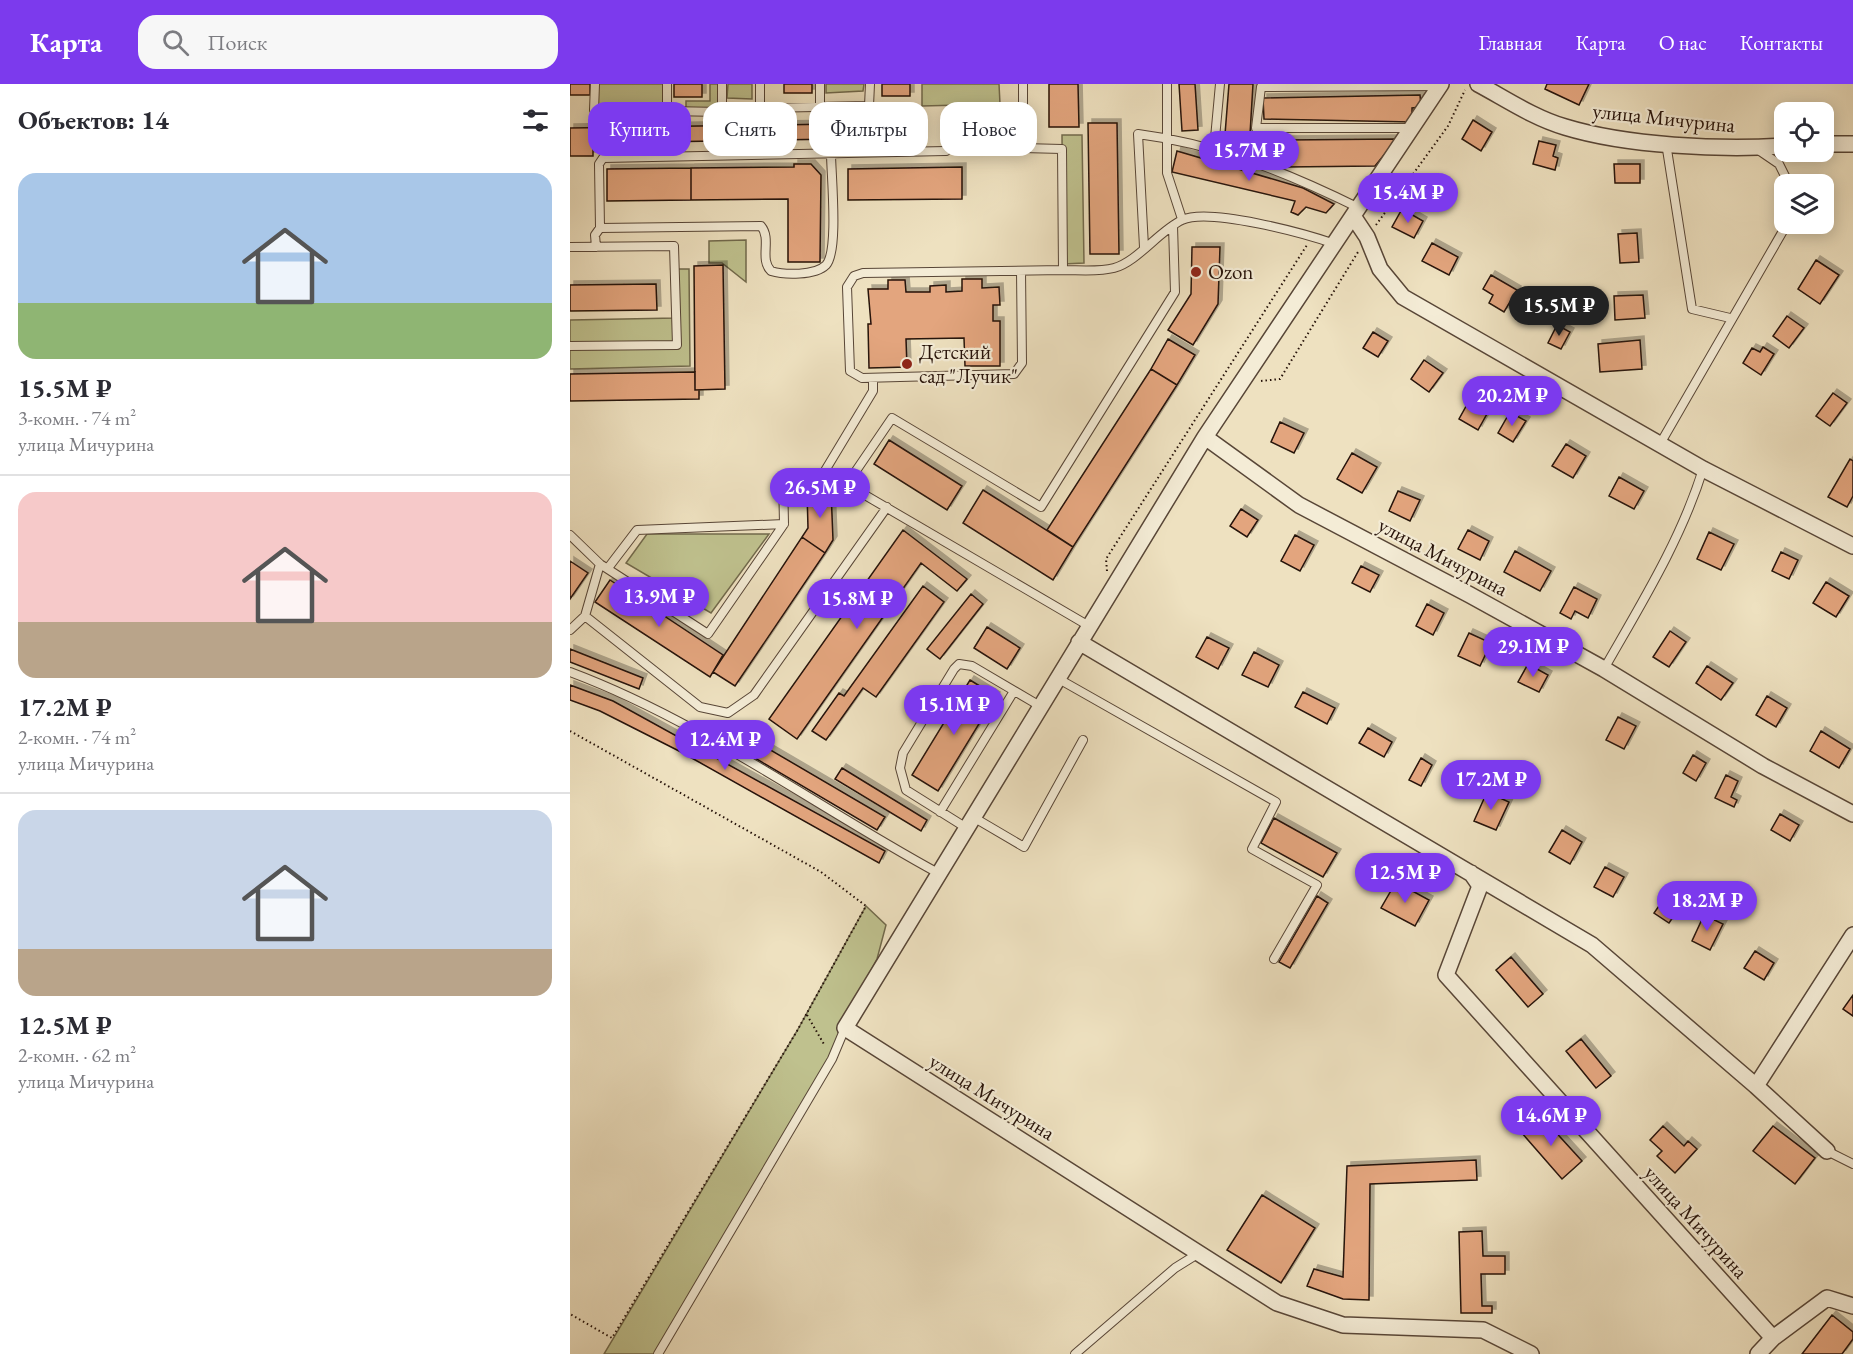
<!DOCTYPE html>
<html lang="ru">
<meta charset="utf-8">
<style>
:root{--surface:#fff;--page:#f7f7f7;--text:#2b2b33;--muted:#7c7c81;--line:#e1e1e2;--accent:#7c3aed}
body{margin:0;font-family:"EB Garamond",serif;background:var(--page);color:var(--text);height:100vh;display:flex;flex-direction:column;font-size:22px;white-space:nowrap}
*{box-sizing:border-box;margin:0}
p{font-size:20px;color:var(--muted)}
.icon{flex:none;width:33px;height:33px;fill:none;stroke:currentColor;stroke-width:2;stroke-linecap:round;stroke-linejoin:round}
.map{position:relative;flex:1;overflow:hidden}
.panel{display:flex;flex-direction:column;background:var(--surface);width:570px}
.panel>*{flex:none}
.banner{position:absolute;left:18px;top:18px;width:570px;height:54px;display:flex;gap:12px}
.tools{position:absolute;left:1204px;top:18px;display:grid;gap:12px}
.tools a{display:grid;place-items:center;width:60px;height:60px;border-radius:12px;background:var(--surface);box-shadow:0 3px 15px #0003;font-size:30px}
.price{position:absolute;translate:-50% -51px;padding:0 14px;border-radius:21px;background:var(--accent);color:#fff;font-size:20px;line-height:39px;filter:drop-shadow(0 2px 3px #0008)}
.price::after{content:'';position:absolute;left:50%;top:36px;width:18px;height:14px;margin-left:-9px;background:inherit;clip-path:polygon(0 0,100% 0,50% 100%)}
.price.current{background:#222;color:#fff}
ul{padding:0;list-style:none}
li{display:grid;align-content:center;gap:12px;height:318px;padding:0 18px}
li+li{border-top:2px solid var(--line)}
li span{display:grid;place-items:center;height:186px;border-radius:18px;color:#555}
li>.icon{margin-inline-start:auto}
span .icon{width:108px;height:108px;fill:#fffc;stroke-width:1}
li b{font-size:26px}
h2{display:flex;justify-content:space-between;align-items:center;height:72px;padding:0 18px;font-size:26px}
.tag{padding:0 21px;border-radius:18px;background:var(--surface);box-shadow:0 3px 15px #0003;font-size:21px;line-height:54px}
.tag.current{background:var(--accent);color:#fff}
header{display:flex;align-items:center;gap:36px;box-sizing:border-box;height:84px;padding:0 30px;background:var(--accent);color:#fff}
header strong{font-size:28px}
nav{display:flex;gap:33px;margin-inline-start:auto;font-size:21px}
.search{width:420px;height:54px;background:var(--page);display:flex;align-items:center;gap:15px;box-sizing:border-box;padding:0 21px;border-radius:18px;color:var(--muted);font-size:22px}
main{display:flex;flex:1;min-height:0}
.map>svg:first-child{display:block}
.green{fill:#bfc18e;stroke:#726a4c;stroke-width:1.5}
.building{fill:#e3a57e;stroke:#261209;stroke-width:1.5;filter:url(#shadow)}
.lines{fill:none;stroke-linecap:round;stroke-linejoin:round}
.lane-casing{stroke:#584637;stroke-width:10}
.street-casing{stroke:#584637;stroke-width:18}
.path{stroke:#261209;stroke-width:2;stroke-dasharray:1.5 3;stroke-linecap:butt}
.lane{stroke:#f4ecd6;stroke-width:8}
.street{stroke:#f4ecd6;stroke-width:15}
.poi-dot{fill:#8f2418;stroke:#f4ecd6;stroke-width:2}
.labels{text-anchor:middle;stroke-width:4.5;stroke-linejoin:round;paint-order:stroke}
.street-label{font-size:21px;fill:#261209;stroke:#f4ecd6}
.poi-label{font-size:21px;fill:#261209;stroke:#f4ecd6;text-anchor:start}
</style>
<header>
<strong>Карта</strong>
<div class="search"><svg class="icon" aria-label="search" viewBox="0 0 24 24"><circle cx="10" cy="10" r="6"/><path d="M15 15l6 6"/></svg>Поиск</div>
<nav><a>Главная</a><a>Карта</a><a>О нас</a><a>Контакты</a></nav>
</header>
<main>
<section class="panel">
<h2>Объектов: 14<svg class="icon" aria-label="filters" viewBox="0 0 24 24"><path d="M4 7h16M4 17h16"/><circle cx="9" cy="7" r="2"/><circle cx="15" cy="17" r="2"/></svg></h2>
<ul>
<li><span style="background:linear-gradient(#a9c7e8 70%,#8fb573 0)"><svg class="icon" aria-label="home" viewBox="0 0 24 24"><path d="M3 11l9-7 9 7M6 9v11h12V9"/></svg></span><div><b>15.5M ₽</b><p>3-комн. · 74 m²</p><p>улица Мичурина</p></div></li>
<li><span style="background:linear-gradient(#f6c9c9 70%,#b9a48a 0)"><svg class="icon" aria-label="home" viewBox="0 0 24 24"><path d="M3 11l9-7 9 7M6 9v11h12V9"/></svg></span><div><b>17.2M ₽</b><p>2-комн. · 74 m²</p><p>улица Мичурина</p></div></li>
<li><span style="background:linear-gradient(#c9d6e8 75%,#b9a48a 0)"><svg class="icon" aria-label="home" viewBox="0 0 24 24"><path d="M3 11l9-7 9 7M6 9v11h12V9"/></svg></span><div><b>12.5M ₽</b><p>2-комн. · 62 m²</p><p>улица Мичурина</p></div></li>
</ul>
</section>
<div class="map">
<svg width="1283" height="1270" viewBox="0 0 1283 1270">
<defs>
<filter id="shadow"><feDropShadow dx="4" dy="-4" stdDeviation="0" flood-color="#0004"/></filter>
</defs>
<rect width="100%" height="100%" fill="#eee1c0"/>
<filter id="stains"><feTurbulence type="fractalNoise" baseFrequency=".00333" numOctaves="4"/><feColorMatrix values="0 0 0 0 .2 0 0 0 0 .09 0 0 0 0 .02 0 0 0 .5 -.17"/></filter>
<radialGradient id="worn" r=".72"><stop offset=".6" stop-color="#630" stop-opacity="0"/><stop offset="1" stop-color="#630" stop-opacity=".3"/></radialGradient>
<!-- green -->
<path class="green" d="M25,0h72v27l-73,-1z
M140,0h12v28l-36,-1v-10h24z
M158,0h24v15l-25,-1z
M256,0h38l-1,7 -37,2z
M352,0h77l1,20 -78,2z
M492,51h20l2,128 -21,1z
M176,156v42l-24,-19h-13v-22z
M105,185h14l1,97 -120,3v-49l106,-2z
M77,450h122l-58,79 -85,-50z
M296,822l20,19 -9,34 -27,50 -18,50 -174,295h-54l193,-323z"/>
<!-- building -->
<path class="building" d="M0,0h20v11h-20z
M104,0h28v13h-28z
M214,0h28v9h-28z
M312,0h28v12h-28z
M479,0h29l1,43h-30z
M609,0h16l3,46 -16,1z
M659,0h24l-3,50h-9v14l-17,-1z
M977,0h42l-10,21 -34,-16z
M850,11l1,12 -9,1v14l-148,-3 -1,-21z
M903,36l19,12 -11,19 -19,-12z
M334,39v15l-311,5v13h-23v-28z
M518,39h29l2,131h-29z
M827,55l-22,27 -89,1 -1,-27z
M969,57l17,4 -3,11 5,2 -3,12 -22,-6z
M607,67l126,37 31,16 -8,9 -20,-6 -8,8 -7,-3 4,-11 -123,-29z
M224,80h17l10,11 -1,87h-32v-63l-97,1v-32l103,-1z
M1044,80h26v19h-25z
M392,83v32l-114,1v-31z
M121,84v32l-84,1v-32z
M832,125l21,12 -9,17 -22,-11z
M1067,149l2,29 -19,1 -2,-29z
M862,159l26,14 -9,18 -27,-14z
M622,163h28l-2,57 -25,41 -25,-15 23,-36z
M1246,176l23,15 -19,29 -22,-15z
M153,181l2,124 -30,1 -1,-124z
M921,191l26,15 -13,22 -15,-9 4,-8 -10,-6z
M392,195h20v9l17,-1 1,18h-7v16h7v45h-35l-1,-28 -58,1 1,28 -38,1 -1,-44h3l-3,-35h20v-9h17l1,12h24v-6l16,-1v7l16,-1z
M86,200l1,26 -87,1v-26z
M1073,211l2,23 -30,2 -1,-24z
M1217,232l17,12 -15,20 -16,-12z
M987,241l13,7 -9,17 -13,-6z
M803,248l15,9 -10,16 -15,-9z
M598,255l27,16 -18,30 -26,-16z
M1070,256l2,29 -42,3 -2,-28z
M1193,263l11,7 -13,21 -18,-12 9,-15 8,4z
M854,276l19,13 -14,19 -18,-13z
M581,285l26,16 -104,162 -26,-17z
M125,288v18h4v9l-129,2v-27z
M904,308l19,11 -15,27 -19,-11z
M1263,309l14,10 -17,23 -14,-10z
M940,328l16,9 -13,21 -15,-9z
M710,338l24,11 -10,20 -23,-11z
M319,356l73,46 -15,24 -73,-46z
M996,360l20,12 -13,22 -21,-12z
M782,369l25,14 -15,26 -25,-14z
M1280,375l3,2v35l-6,11 -19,-10z
M1049,393l25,14 -10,18 -25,-13z
M261,406l2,50 -8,13 -23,-16 6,-9 -1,-37z
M413,406l90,57 -20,33 -90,-57z
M828,407l22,9 -10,21 -21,-10z
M671,425l17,11 -11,17 -17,-11z
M333,446l64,49 -10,12 -36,-28 -124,176 -28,-20z
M898,446l21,11 -9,19 -22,-11z
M1139,448l25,12 -13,26 -24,-11z
M725,451l19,10 -14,26 -19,-10z
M232,453l23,16 -90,133 -22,-14z
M945,467l36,20 -11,20 -36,-19z
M1211,468l17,8 -9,19 -17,-8z
M0,477l18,12 -18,26z
M791,482l18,9 -9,17 -18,-9z
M40,496l113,75 -13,22 -115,-75z
M1256,498l23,14 -13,21 -23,-14z
M353,502l21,16 -68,95 -13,-9 -37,52 -14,-9 27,-38 5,3z
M1004,503l23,12 -9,19 -13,-7 -4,8 -11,-6z
M401,510l12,10 -43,55 -13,-10z
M857,520l17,9 -11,22 -17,-9z
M417,543l33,21 -13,21 -33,-21z
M1100,547l16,11 -17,25 -16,-10z
M899,549l22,10 -11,23 -22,-10z
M637,553l22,11 -11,21 -22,-12z
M0,565l73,29 -4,11 -69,-27z
M684,568l25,13 -11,22 -26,-12z
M958,580l20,11 -9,17 -21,-10z
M1137,582l26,17 -12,17 -25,-17z
M400,596l26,16 -58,95 -26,-16z
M0,601l43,16 272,150 -6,12 -198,-111 -81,-41 -30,-11z
M733,608l32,16 -8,16 -32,-17z
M1197,612l20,12 -11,19 -20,-12z
M1048,633l18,9 -12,23 -18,-9z
M798,644l24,14 -8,15 -25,-14z
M1251,647l29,18 -11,19 -29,-17z
M180,654l135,79 -8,13 -134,-79z
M1123,671l13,8 -10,18 -13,-8z
M851,674l11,7 -11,21 -12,-6z
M272,684l85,52 -6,11 -86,-52z
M1156,691l12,6 -7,16 6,3 -3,7 -19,-9z
M917,708l22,10 -13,28 -22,-9z
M1210,730l19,11 -9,16 -19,-11z
M704,734l63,35 -14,24 -62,-34z
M992,746l20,12 -12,22 -21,-12z
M1035,783l19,10 -11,20 -19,-10z
M826,798l33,18 -14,26 -34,-18z
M1098,809l15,10 -14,20 -15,-10z
M747,812l11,7 -38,65 -11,-6z
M1134,831l19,9 -13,26 -18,-9z
M1185,867l19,12 -10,17 -20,-12z
M941,873l32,37 -15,13 -32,-37z
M1283,911v21l-10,-7z
M1011,955l30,37 -15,12 -30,-37z
M970,1031l42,46 -20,18 -41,-47z
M1093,1042l21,20 4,-5 9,8 -22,24 -18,-17 5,-5 -12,-11z
M1203,1042l42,32 -20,26 -42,-33z
M906,1076l1,20 -107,4 -1,116 -26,-1 -36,-13 7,-17 29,8 4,-111z
M692,1111l53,33 -34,55 -54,-33z
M912,1147l1,25h22v18h-24l1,32h10v7h-31l-2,-81z
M1262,1231l21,17v7l-11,15h-40z"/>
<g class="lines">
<defs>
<path id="lane" d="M25,0l-1,26 73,1v-27
M152,0v28l38,-4v-24
M250,0v23
M453,0v64l39,1 1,121c16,0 36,2 51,-2 23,-6 45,-37 68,-48 27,-13 124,14 153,24
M597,0v89l15,46
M190,24l109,-2 1,-22
M97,27l55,1
M842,44h-156l5,-41 178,-1
M1096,59l26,166 38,9
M644,65l6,-65
M1187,65l22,15 10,20
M30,144l161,-2c11,13 -2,33 10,45 13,4 44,5 55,-6 13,-14 5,-91 5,-112
M0,163l104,-1 3,99 -107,1
M26,163l-1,-12 5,-7 -1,-64 4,-6 343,-7
M574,163l-6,-113c79,10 150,39 221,74
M451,187l1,92 -8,11 -152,4 -12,-7 -3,-84 7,-11 9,-3 200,-3
M1090,360l127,-220
M253,390l50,-83v-13
M277,400l45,-66 149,89 134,-215 -2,-66
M214,440l-1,-48 46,-2 260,152
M0,451l30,29 -15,52 -15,14
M30,480l108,70 76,-110 -147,6 -29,38
M15,532l115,91 28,6 26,-18 133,-188
M1034,585c37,-65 77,-129 99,-200
M0,588c131,49 245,134 368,201
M487,594l219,124 -24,47 65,36 -43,74
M370,728l74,-121
M403,733l51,30 59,-107
M395,743l-59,-37 -6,-22 3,-15 51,-84 5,-5 13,2 68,40
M1257,1067l26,13
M88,1270l174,-295 13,-31
M505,1270l100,-86 24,-15"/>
<path id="street" d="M871,0l-236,353 -360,591 432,275 66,22 140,5 48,24
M908,0c28,15 56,34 87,43 62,19 155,23 220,19
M1254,60h29
M783,132l14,21 13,32 23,28 300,172 150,77
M635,353l94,68 171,90 134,74 159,97 90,48
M509,558l513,303 164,141 97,-151
M901,789l9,13 -34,89 327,363
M1186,1002l71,65
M1188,1270l15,-16 54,-40 26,8"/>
</defs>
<!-- lane casing -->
<use href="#lane" class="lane-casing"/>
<!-- street casing -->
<use href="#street" class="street-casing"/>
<!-- path -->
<path class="path" d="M806,141l72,-99 17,-36
M691,297l19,-2 78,-127
M537,487l-1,-12 201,-314
M0,647l251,141 45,34 -69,125 -185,307 -42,-24
M237,931l18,31"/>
<!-- lane -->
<use href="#lane" class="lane"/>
<!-- street -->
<use href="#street" class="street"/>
</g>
<!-- markers -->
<g class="poi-dot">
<circle cx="626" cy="188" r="6"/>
<circle cx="337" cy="280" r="6"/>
</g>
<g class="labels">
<!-- street labels -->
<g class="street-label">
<text transform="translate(1094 34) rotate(6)" y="7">улица Мичурина</text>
<text transform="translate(873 473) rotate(28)" y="7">улица Мичурина</text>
<text transform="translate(422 1013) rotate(32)" y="7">улица Мичурина</text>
<text transform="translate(1126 1138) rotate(48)" y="7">улица Мичурина</text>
</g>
<!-- poi labels -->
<g class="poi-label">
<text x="638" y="195">Ozon</text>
<text x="349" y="275">Детский<tspan x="349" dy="24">сад "Лучик"</tspan></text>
</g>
</g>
<rect width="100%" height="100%" filter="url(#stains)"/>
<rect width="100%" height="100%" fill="url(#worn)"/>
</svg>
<div class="tools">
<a><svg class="icon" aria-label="locate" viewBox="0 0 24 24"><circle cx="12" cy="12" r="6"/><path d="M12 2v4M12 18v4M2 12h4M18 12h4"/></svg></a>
<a><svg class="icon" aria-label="layers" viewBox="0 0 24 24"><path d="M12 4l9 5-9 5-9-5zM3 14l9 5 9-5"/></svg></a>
</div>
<b class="price" style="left:679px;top:98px">15.7M ₽</b>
<b class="price" style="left:838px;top:140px">15.4M ₽</b>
<b class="price current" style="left:989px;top:253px">15.5M ₽</b>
<b class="price" style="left:942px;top:343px">20.2M ₽</b>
<b class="price" style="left:250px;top:435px">26.5M ₽</b>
<b class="price" style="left:89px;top:544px">13.9M ₽</b>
<b class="price" style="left:287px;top:546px">15.8M ₽</b>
<b class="price" style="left:963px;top:594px">29.1M ₽</b>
<b class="price" style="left:384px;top:652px">15.1M ₽</b>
<b class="price" style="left:155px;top:687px">12.4M ₽</b>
<b class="price" style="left:921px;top:727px">17.2M ₽</b>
<b class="price" style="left:835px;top:820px">12.5M ₽</b>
<b class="price" style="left:1137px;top:848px">18.2M ₽</b>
<b class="price" style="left:981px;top:1063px">14.6M ₽</b>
<div class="banner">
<a class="tag current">Купить</a>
<a class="tag">Снять</a>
<a class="tag">Фильтры</a>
<a class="tag">Новое</a>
</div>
</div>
</main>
